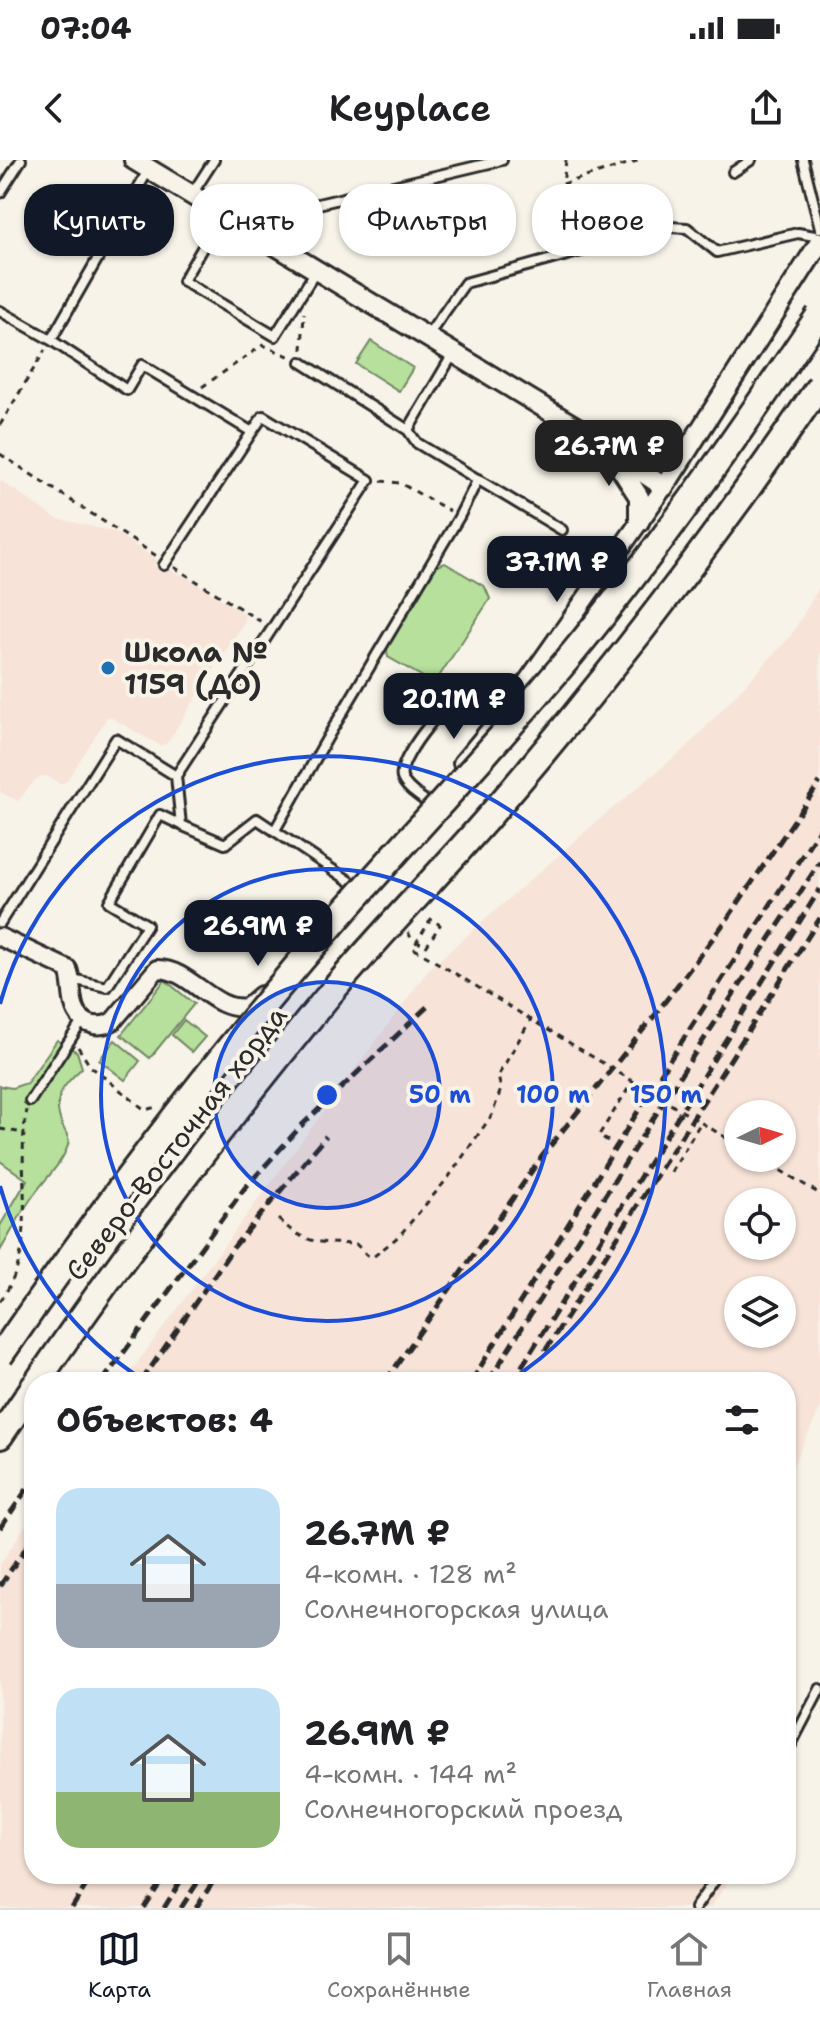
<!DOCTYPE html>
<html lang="ru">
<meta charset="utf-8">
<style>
:root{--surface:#fff;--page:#f6f6f6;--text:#202124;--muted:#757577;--line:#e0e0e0;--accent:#111827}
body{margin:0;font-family:"Shantell Sans",sans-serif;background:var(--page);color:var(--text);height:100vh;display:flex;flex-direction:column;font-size:30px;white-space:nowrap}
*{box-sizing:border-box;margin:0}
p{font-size:26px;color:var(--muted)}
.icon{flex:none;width:44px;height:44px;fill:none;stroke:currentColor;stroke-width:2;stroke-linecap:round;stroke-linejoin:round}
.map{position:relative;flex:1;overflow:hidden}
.panel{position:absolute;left:24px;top:1212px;width:772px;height:512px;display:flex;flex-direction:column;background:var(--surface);border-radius:32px;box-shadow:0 2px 6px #0004}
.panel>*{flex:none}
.top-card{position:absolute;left:24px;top:24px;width:772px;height:72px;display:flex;gap:16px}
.needle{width:52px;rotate:85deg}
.controls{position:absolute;left:724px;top:940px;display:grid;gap:16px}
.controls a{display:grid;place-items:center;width:72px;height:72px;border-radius:50%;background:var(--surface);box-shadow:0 2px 6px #0004;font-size:40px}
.price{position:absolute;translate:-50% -68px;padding:0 18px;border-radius:16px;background:var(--accent);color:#fff;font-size:26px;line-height:52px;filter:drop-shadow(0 2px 4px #0008)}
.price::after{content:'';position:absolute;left:50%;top:48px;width:24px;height:18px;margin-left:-12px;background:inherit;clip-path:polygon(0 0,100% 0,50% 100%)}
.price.active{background:#222;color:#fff}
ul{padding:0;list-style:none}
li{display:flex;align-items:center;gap:24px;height:200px;padding:0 32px}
li span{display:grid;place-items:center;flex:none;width:224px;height:160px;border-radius:24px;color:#555}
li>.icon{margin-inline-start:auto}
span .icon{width:96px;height:96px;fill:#fffc;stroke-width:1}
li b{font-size:34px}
h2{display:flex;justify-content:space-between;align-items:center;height:96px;padding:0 32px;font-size:34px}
.tag{padding:0 28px;border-radius:32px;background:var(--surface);box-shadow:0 2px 6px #0004;font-size:28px;line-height:72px}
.tag.active{background:var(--accent);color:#fff}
.status{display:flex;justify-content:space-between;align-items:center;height:56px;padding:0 40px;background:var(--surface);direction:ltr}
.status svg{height:22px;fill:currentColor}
header{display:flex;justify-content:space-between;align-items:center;height:104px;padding:0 32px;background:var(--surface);font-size:36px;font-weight:600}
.menu{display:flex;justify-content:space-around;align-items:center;height:112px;border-top:2px solid var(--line);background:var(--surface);font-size:22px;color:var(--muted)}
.menu a{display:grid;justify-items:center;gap:4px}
.menu .active{color:var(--accent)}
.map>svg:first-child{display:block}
.built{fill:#f7e3d7;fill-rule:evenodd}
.green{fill:#b7e09c;stroke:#718664;stroke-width:2}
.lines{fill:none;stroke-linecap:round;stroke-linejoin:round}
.service-casing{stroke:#2b2b2b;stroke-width:14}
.minor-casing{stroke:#2b2b2b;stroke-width:22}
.tertiary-casing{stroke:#2b2b2b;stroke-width:24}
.primary-casing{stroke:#2b2b2b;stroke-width:30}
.path{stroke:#2b2b2b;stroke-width:3;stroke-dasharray:6 6;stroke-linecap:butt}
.service{stroke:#f7f3e8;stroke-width:8}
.minor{stroke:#f7f3e8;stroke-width:16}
.tertiary{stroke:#f7f3e8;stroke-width:18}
.primary{stroke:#f7f3e8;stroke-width:24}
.rail{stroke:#2b2b2b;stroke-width:5;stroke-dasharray:12 6;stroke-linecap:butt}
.primary-bridge-casing{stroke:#2b2b2b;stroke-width:30;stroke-linecap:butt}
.path-bridge{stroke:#2b2b2b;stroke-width:3;stroke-dasharray:6 6;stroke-linecap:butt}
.primary-bridge{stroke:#f7f3e8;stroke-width:24}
.ring{fill:none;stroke:#1d4ed8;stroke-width:4}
.poi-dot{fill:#1f6fb2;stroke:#f7f3e8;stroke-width:3}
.labels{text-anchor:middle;stroke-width:8;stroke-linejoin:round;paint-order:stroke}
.poi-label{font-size:28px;font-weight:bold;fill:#2b2b2b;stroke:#f7f3e8;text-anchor:start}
.street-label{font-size:28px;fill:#2b2b2b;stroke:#f7f3e8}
.centre{fill:#1d4ed8;stroke:#f7f3e8;stroke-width:4}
.ring-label{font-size:24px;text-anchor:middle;font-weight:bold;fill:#1d4ed8;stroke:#f7f3e8;stroke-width:8;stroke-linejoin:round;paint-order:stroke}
</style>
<div class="status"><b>07:04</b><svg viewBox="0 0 49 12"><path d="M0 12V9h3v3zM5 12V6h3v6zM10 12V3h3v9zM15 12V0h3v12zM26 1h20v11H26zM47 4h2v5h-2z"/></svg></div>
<header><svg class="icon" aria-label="back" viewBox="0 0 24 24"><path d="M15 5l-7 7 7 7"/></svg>Keyplace<svg class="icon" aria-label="share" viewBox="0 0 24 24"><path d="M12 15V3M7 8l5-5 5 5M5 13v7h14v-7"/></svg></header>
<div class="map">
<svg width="820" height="1748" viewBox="0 0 820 1748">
<rect width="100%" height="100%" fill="#f7f3e8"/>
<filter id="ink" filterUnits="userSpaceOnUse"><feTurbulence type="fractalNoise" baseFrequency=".0125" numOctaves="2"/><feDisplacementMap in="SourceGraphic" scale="16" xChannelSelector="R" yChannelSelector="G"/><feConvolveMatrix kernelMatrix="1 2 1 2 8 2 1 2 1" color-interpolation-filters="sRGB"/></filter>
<g filter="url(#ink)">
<!-- built -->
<path class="built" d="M0,320l55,38 60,14 61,41 9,3 59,38 1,7 -78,122 -6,3 -53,-30 -42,66 -6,2 -12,-8h-7l-6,4 -17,21 -18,-9z
M820,426v823l-34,71v-98h-663l307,-414 171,-150 87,-72 102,-109zM782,954v44h-44v-44zM738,1042h44v44h-44zM782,1130v44h-44v-44z
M34,1352v362h700l-24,34h-710v-343z"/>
<!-- green -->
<path class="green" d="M371,181l42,27 -14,23 -43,-27z
M445,403l40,24 5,12 -52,79 -8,3 -42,-24 -2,-11 51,-80z
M165,820l29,24 -44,54 -29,-23z
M184,860l21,17 -13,15 -20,-17z
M57,880l20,12 5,16c-19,17 -32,31 -19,59 3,6 7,11 5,18 -5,17 -21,32 -32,47 -14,18 -24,39 -36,59v-25l27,-46 -27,-19v-75l12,2 15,-5z
M115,880l25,21 -15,19 -26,-20z"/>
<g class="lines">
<defs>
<path id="service" d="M803,0l17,68
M149,9l-98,171 76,50 15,-25 110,67 11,-16 106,64 -193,296 5,49 44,19 32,-25 100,67
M733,12l18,-12
M0,33l21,-33
M192,34l22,-34
M222,54l-39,67 92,55 41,-65
M250,69l43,-19 209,-50
M0,151l51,29
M427,177l38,-54 204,-56 18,1 30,24 81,-19 22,4
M301,202l107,68 9,13 145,87
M408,270l45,-76
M164,405l88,-133
M429,644c-8,-7 -23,-15 -27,-26 -5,-17 40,-73 55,-80 14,-8 43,-5 54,6
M275,670l54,-95 130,-218 19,-38
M0,763l116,-184 60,37
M72,819l35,8 40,-62 -38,-23 51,-87 21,10
M30,941l53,-81
M786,1594l34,-65
M695,1748l24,-34"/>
<path id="minor" d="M462,603l49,-59 153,-217
M0,777l68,32c7,18 -1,44 20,54 9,4 17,3 25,-2l44,-52c33,-1 56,44 90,38l14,-12"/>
<path id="tertiary" d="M134,0l442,267 88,60 156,-245
M614,298l25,39v25"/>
<path id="primary" d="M0,1276l34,-50"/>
</defs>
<!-- service casing -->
<use href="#service" class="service-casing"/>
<!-- minor casing -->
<use href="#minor" class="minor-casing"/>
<!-- tertiary casing -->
<use href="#tertiary" class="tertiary-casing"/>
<!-- primary casing -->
<use href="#primary" class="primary-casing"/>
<!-- path -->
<path class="path" d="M566,0l-3,24 15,56
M563,24l77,-24
M302,190l2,-37
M202,227l61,-42 28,12
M0,265l45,-75
M0,294l158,103
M381,321l19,2 50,28
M174,407l89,56
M408,772l3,6 15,9
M78,887l12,19 55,44 11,-3
M0,969l23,4
M608,981l-9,-6 34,-54
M760,998l60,36
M671,1012l30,-50
M278,1059c29,27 42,23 78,25l11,11 6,2 26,-21 49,-58 25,-36 19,-27 9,-26 -3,-13 33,-57
M0,1141c42,-56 14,-128 27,-191"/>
<!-- service -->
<use href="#service" class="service"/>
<!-- minor -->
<use href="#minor" class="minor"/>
<!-- tertiary -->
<use href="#tertiary" class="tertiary"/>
<!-- primary -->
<use href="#primary" class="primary"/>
<!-- rail -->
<path class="rail" d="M545,1191l275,-433
M102,1222l142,-193 58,-64 127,-120
M141,1222l92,-134 93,-112
M385,1222l158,-227 112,-140 73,-97 92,-136
M471,1222l193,-313 156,-241
M488,1222l190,-303 142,-217
M512,1222l308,-493
M0,1368l34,-49
M0,1426l34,-50
M72,1748l21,-34
M144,1748l22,-34
M164,1748l21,-34
M181,1748l22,-34
M196,1748l22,-34"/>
<defs>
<path id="primary-bridge" d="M0,1196c90,-131 187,-260 290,-382 91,-109 191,-210 282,-320 89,-108 169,-223 247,-339
M37,1222c91,-134 189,-262 292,-387 54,-65 115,-125 170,-190 115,-134 222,-274 321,-420"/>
</defs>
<!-- primary-bridge casing -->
<use href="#primary-bridge" class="primary-bridge-casing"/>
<!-- path-bridge -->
<path class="path-bridge" d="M426,787l14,-22 -9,-6 -18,29 325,197"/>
<!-- primary-bridge -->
<use href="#primary-bridge" class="primary-bridge"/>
</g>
</g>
<!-- distance rings -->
<circle cx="327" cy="935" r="113" fill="#1d4ed8" fill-opacity=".12"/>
<g class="ring">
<circle cx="327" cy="935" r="113"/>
<circle cx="327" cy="935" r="226"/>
<path d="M145 1221A339 339 0 0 1 0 1026M0 844A339 339 0 1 1 509 1221"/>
</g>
<!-- markers -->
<circle class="poi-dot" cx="108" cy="508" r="8"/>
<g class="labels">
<!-- poi labels -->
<g class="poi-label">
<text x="124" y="502">Школа №<tspan x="124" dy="32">1159 (ДО)</tspan></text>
</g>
<!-- street labels -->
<g class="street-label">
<text transform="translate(176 983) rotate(-52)" y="10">Северо-Восточная хорда</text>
</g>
</g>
<circle cx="327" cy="935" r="12" class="centre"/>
<g class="ring-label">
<text x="440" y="943">50 m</text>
<text x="553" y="943">100 m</text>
<text x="666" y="943">150 m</text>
</g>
</svg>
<div class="controls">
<a><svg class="needle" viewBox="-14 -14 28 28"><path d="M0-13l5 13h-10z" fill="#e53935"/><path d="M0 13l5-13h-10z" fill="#757577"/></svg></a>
<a><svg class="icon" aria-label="locate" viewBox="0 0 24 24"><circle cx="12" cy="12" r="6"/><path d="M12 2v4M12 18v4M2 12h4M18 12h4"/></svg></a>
<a><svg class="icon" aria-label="layers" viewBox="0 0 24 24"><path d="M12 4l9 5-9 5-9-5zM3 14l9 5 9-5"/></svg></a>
</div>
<b class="price active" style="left:609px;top:328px">26.7M ₽</b>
<b class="price" style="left:557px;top:444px">37.1M ₽</b>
<b class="price" style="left:454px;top:581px">20.1M ₽</b>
<b class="price" style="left:258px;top:808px">26.9M ₽</b>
<div class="top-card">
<a class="tag active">Купить</a>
<a class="tag">Снять</a>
<a class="tag">Фильтры</a>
<a class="tag">Новое</a>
</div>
<section class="panel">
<h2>Объектов: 4<svg class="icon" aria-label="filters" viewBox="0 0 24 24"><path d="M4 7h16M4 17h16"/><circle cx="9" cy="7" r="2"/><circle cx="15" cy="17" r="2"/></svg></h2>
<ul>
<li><span style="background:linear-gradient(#bfe0f5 60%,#9aa5b1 0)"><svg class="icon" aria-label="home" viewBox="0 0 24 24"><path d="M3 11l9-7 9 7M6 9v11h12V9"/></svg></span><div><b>26.7M ₽</b><p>4-комн. · 128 m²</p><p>Солнечногорская улица</p></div></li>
<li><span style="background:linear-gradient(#bfe0f5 65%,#8fb573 0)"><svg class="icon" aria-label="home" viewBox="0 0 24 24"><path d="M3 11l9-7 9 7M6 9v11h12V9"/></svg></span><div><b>26.9M ₽</b><p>4-комн. · 144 m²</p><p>Солнечногорский проезд</p></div></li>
</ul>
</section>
</div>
<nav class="menu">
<a class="active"><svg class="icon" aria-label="map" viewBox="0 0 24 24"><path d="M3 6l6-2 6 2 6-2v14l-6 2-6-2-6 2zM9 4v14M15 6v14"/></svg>Карта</a>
<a><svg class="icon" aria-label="saved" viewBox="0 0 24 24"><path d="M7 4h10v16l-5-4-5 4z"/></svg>Сохранённые</a>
<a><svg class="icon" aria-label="home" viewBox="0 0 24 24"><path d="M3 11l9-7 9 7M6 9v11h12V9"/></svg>Главная</a>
</nav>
